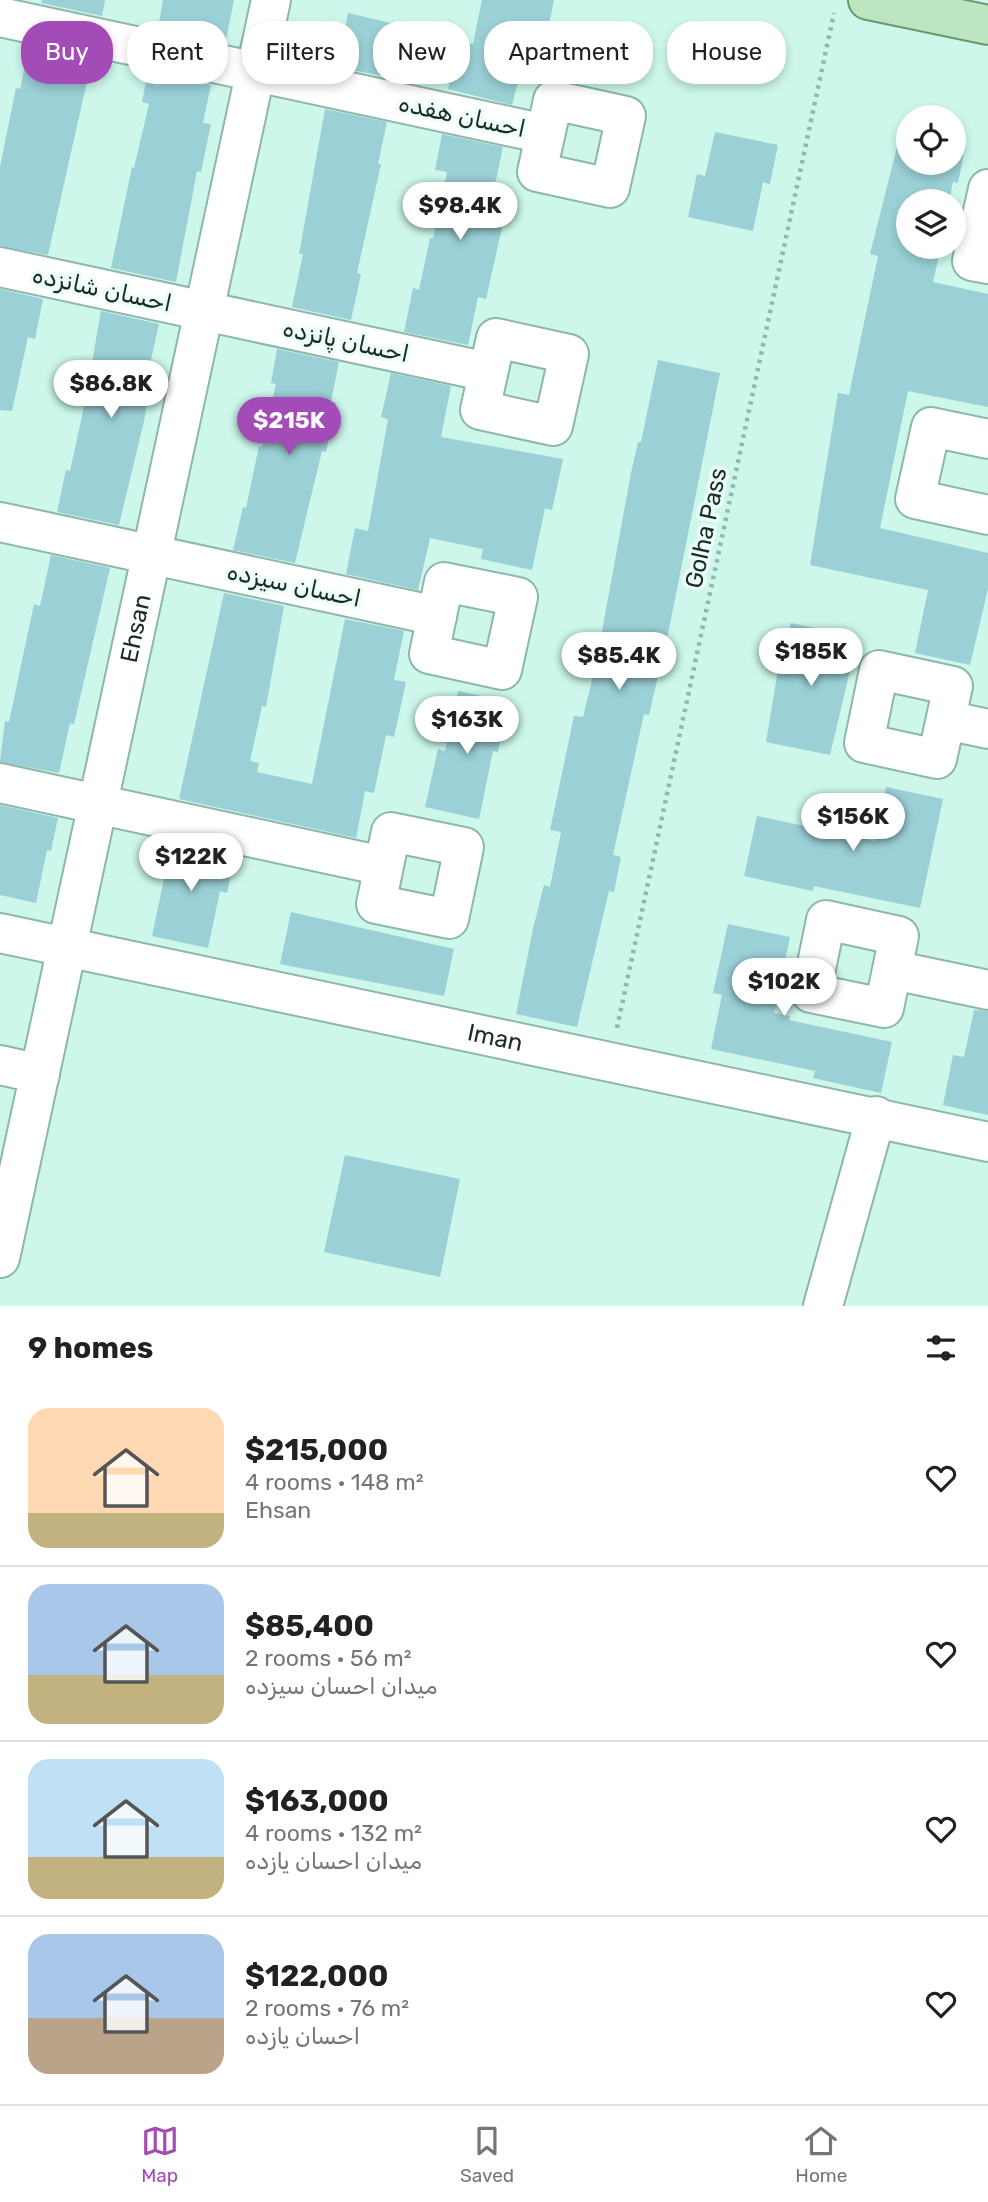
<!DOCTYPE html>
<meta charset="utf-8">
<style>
:root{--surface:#fff;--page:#f6f6f6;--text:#202124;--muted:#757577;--line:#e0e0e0;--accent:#a34bb7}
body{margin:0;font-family:Rubik,"Noto Sans Arabic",sans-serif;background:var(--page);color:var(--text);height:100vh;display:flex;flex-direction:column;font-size:26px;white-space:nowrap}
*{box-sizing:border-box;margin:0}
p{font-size:23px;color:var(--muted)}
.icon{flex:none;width:38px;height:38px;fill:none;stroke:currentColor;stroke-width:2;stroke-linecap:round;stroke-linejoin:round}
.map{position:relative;height:1306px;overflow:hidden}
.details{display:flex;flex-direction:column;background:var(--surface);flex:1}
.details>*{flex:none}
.guide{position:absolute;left:21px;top:21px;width:947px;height:63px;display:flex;gap:14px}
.buttons{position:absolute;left:896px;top:105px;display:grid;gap:14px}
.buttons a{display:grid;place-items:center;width:70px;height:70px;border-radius:50%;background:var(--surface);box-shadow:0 4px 10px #0003;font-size:35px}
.price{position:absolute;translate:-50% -60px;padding:0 16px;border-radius:24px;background:#fff;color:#222;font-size:23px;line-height:46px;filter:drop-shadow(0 2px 4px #0008)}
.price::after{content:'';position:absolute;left:50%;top:42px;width:21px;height:16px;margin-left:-10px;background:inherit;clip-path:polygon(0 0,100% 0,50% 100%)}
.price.selected{background:var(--accent);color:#fff}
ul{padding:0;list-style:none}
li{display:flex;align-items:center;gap:21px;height:175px;padding:0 28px}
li+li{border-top:2px solid var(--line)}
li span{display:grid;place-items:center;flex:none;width:196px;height:140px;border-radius:21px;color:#555}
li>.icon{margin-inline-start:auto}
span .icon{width:84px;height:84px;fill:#fffc;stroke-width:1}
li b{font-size:30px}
h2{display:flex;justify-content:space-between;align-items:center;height:84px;padding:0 28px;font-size:30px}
.pill{padding:0 24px;border-radius:28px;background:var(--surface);box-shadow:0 4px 10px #0003;font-size:24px;line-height:63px}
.pill.selected{background:var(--accent);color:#fff}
.tab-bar{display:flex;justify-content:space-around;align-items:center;height:98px;border-top:2px solid var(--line);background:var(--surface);font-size:19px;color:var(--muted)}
.tab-bar a{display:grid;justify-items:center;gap:4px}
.tab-bar .selected{color:var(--accent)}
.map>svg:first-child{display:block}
.building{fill:#9ad0d6}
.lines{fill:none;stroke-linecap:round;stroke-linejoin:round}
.minor-casing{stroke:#8eb7ab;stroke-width:42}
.major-casing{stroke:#68996e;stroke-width:42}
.path{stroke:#94b6ac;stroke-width:4.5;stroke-dasharray:3.5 5;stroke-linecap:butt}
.minor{stroke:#fff;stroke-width:38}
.major{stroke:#bde5bf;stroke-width:38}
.labels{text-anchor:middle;stroke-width:7;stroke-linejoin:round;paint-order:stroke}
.street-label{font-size:24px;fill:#1b2b27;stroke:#edfef8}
</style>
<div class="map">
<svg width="988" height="1306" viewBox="0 0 988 1306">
<rect width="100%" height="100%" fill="#ccf7ea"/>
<!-- building -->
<path class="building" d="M42,0h63l-3,16 -61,-13z
M163,0h71l-8,40 -6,-1v3l-62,-14z
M482,0h72l-11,54 -17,-4 -14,55 -64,-16 11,-48 14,3z
M348,13l60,14 -11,52 -60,-12z
M29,46l63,13 -44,196 -48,-9v-79l16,-79 4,1z
M148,71l63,14 -8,38 8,1 -10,48 -4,-1 -21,111 -65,-14 21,-101 2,1 15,-64 -7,-2z
M325,109l62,13 -9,42h3l-24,109 4,1 -10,46 -59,-13 11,-53h-4z
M715,132l63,13 -8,39 -7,-2 -10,49 -65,-14 9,-43 8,2z
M442,134l61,13 -9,42 16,3 -24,107 -8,-2 -10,48 -64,-13 9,-44 6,2 11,-52h3l14,-66 -12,-2z
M900,135l8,1v27h46v-17l11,2 -7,35 -5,-1 -4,19h-41v46h33l-8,35 55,12v113l-80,-16 -28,137 108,25v36l-18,76 -55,-12 13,-63 -118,-25 28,-172 11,2 29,-139 -8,-2z
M0,289l43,10 -8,40 -7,-2 -16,74 -12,-1z
M101,311l58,13 -9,40 4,1 -10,56 -25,104 -62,-13 9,-42 4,1 15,-69z
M277,349l62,13 -8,39 5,2 -10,49 -4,-1 -27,112 -62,-13 10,-43 3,1 13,-62 3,1 14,-63 -5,-1z
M658,360l62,13 -50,251 -21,91 -5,-1 -31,141 8,2 -7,35 -5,-1 -32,136 -61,-13 17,-85 11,-44 6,2 11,-55 -11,-2 24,-114 9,1 13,-53 35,-191 7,-31h3z
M391,373l60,13 -10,51 122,22 -11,51 -7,-2 -13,62 -51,-11 2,-10 -53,-11 -12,52 -72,-16 9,-46 13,3 20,-112 -7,-2z
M51,555l59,13 -36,156 -4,-1 -11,50 -59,-11 5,-41 4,1 25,-118 6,2z
M224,593l60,13 -18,101 -4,-1 -12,55 9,2 -2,9 55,12 33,-165 59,12 -10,49 12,2 -12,55 -8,-2 -12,58 -9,-2 -9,47 -177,-39z
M791,623l67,14 -28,118 -64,-13 13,-78z
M458,691l51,11 -11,50 -5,-1 -14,68 -54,-12 13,-58 7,2z
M886,787l57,12 -23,109 -106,-22 -1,5 -69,-15 13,-60 118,25z
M0,805l58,13 -7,33 -4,-1 -11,53 -36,-8z
M167,842l68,14 -8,37 -7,-2 -12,57 -56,-12 12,-57 -4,-1z
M291,912l163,37 -10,47 -164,-32z
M728,924l62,13 -16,76 16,3 -1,4 103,22 -11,51 -68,-15 2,-7 -104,-22 11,-54 -9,-2z
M974,1010l14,1v104l-45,-10 10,-50 11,2z
M345,1155l115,24 -20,98 -116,-25z"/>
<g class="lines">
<defs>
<g id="minor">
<path d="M0,17l545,117"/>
<path d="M553,100l73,16 -16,72 -73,-16z"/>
<path d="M988,189l-16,72 16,3"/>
<path d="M0,267l488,105"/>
<path d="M496,338l73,16 -16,72 -73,-16z"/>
<path d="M988,439l-57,-12 -16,72 73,16"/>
<path d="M0,522l437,94"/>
<path d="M444,582l74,15 -16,73 -73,-16z"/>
<path d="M879,670l74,16 -16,73 -73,-16z"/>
<path d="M946,720l42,9"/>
<path d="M0,783l383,83"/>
<path d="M391,832l73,15 -15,72 -73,-15z"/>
<path d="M826,920l73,16 -15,72 -73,-15z"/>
<path id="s1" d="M0,933l988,209"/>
<path d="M893,970l95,20"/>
<path d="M0,1065l40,9"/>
<path id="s2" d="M0,1258l271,-1258"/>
<path d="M823,1306l53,-190"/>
</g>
<path id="major" d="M868,0l120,25"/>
</defs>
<!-- minor casing -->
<use href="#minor" class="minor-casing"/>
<!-- major casing -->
<use href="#major" class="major-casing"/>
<!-- path -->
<path class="path" d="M617,1028l217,-1015"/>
<!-- minor -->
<use href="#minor" class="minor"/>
<!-- major -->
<use href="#major" class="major"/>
</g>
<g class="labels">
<!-- street labels -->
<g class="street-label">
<text transform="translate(462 116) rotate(12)" y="8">احسان هفده</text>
<text transform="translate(102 289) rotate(12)" y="8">احسان شانزده</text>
<text transform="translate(346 341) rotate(12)" y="8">احسان پانزده</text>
<text transform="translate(706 528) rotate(-78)" y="8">Golha Pass</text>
<text transform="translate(294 585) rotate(12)" y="8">احسان سیزده</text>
<text dy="8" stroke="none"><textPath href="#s2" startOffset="644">Ehsan</textPath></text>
<text dy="8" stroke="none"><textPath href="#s1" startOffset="506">Iman</textPath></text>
</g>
</g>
</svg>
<div class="buttons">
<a><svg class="icon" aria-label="locate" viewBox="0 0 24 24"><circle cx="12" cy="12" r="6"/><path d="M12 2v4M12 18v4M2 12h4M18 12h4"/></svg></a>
<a><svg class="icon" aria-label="layers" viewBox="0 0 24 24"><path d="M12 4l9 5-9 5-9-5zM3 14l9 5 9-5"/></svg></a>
</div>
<b class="price" style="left:460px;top:242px">$98.4K</b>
<b class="price" style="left:111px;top:420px">$86.8K</b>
<b class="price selected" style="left:289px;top:457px">$215K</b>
<b class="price" style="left:811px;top:688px">$185K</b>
<b class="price" style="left:619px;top:692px">$85.4K</b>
<b class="price" style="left:467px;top:756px">$163K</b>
<b class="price" style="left:853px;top:853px">$156K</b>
<b class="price" style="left:191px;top:893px">$122K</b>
<b class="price" style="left:784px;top:1018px">$102K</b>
<div class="guide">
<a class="pill selected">Buy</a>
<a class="pill">Rent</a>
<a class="pill">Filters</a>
<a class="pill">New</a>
<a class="pill">Apartment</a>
<a class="pill">House</a>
</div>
</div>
<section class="details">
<h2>9 homes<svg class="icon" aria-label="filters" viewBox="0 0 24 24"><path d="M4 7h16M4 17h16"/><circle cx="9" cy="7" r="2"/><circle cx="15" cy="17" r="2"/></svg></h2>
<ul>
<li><span style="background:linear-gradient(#ffd9b3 75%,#c2b280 0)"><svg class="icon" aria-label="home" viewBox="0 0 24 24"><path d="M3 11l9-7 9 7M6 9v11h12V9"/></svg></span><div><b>$215,000</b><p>4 rooms · 148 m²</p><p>Ehsan</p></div><svg class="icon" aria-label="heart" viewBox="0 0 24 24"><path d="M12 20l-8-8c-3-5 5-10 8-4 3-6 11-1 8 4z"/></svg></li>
<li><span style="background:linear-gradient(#a9c7e8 65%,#c2b280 0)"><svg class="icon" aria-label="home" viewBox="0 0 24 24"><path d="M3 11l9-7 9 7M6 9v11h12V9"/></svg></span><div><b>$85,400</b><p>2 rooms · 56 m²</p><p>میدان احسان سیزده</p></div><svg class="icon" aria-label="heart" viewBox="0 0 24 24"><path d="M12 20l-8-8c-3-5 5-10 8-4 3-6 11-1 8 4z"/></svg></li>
<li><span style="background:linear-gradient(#bfe0f5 70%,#c2b280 0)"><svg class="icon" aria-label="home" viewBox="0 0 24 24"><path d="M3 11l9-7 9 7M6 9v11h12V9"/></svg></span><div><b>$163,000</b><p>4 rooms · 132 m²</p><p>میدان احسان یازده</p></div><svg class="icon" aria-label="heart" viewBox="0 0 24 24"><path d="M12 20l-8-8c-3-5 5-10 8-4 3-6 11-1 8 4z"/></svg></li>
<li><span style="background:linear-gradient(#a9c7e8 60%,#b9a48a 0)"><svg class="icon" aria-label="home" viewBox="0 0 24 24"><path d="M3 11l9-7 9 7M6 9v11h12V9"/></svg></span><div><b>$122,000</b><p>2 rooms · 76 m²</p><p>احسان یازده</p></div><svg class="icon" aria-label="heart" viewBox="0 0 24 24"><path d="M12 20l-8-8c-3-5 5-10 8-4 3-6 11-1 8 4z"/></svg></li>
</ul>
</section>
<nav class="tab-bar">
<a class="selected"><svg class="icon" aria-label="map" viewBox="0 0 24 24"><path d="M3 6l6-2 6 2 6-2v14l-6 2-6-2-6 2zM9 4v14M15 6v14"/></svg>Map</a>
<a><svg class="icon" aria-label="saved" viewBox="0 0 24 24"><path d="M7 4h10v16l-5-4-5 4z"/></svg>Saved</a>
<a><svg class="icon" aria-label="home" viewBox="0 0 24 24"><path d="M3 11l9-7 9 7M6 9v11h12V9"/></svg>Home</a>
</nav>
